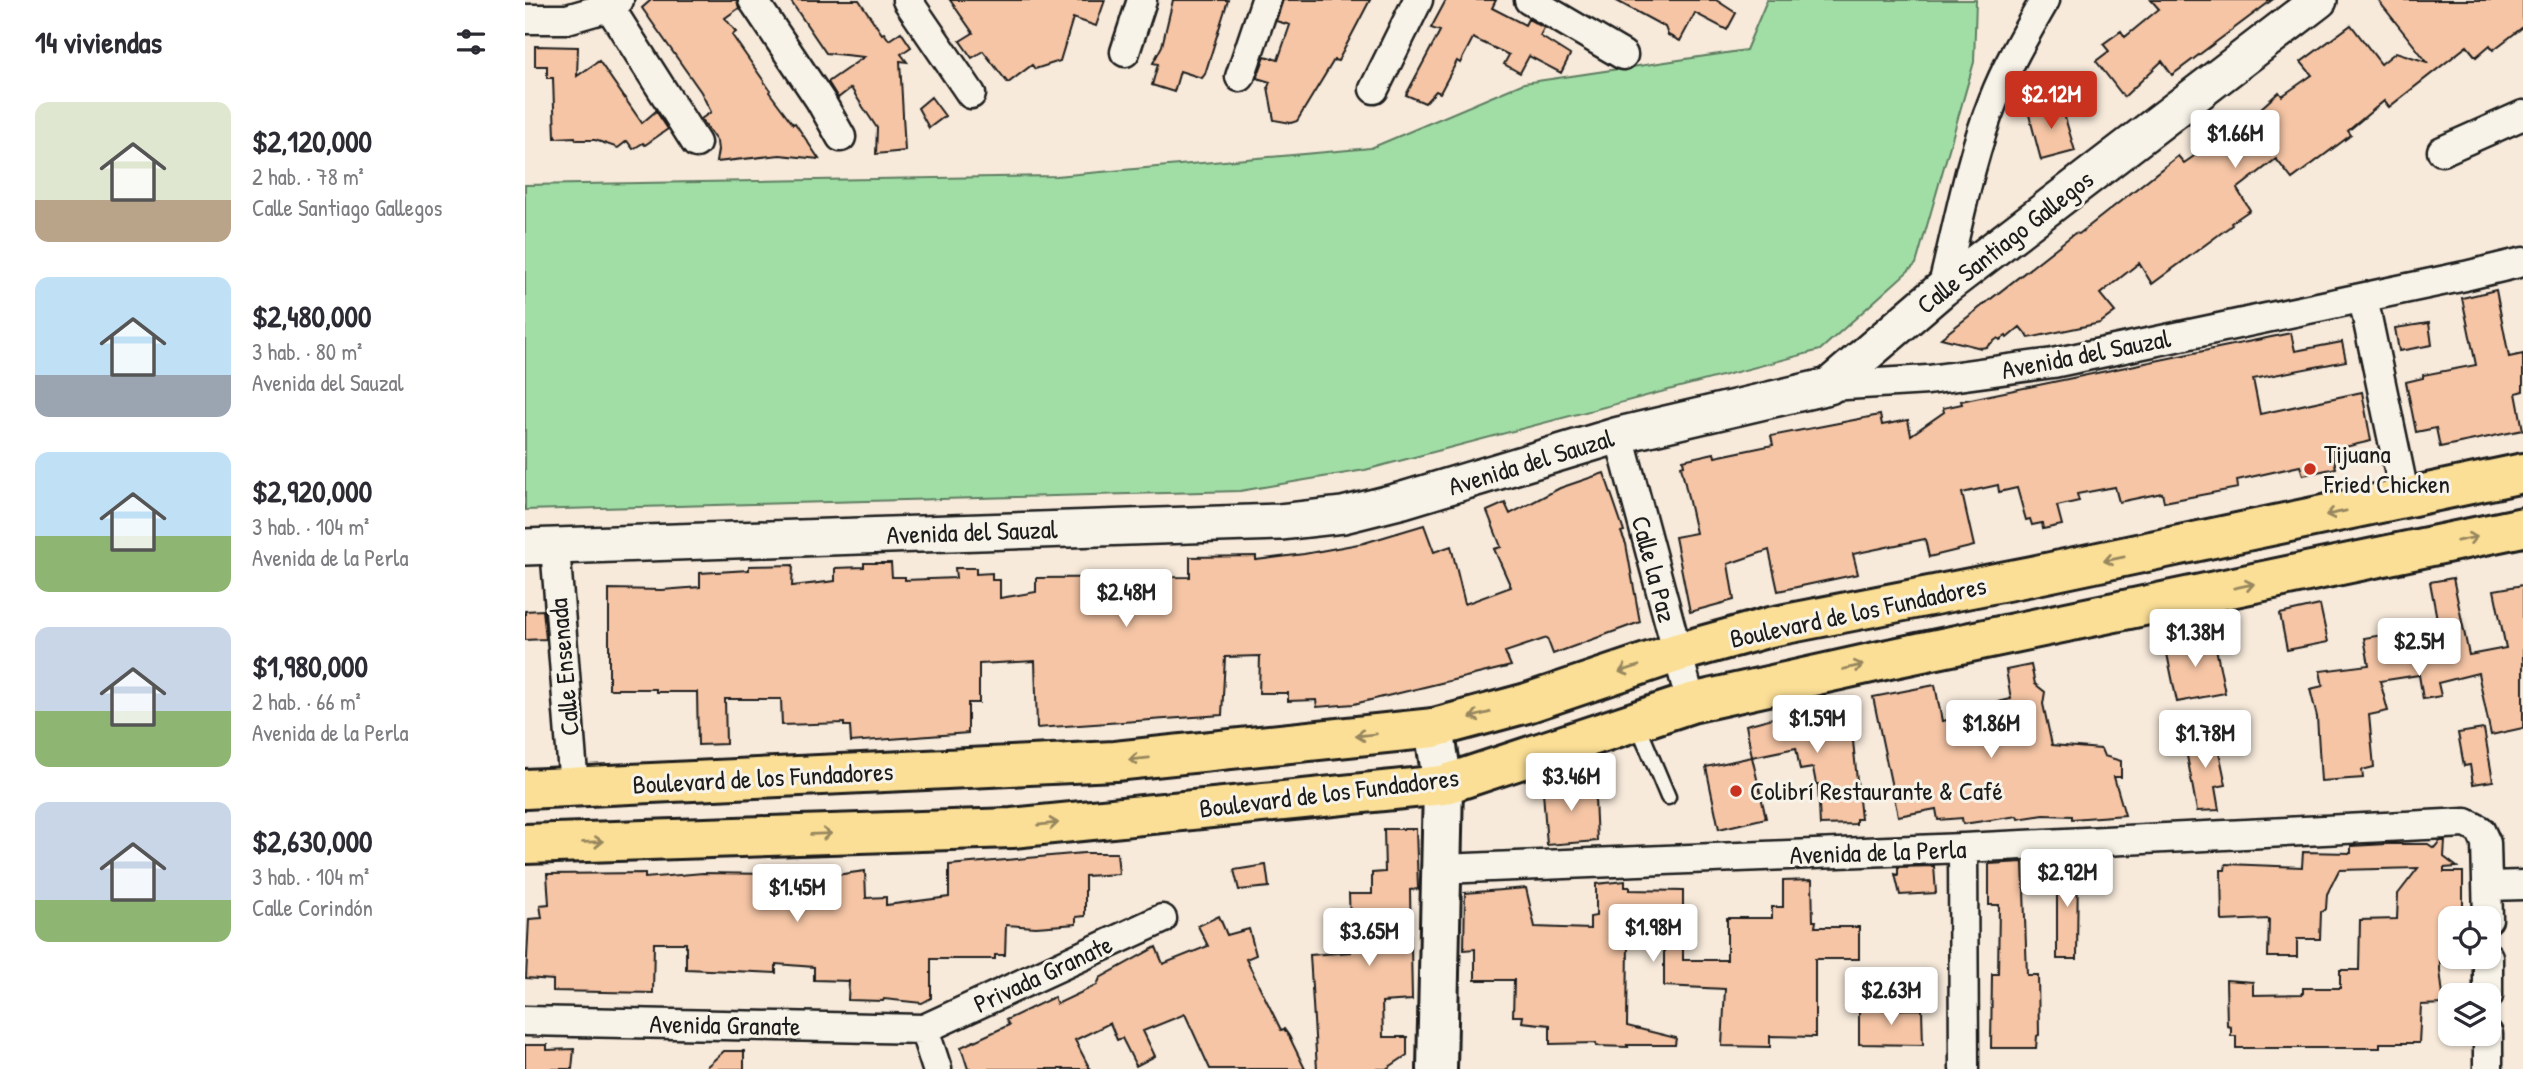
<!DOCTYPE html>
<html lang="es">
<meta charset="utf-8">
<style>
:root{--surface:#fff;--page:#f7f7f7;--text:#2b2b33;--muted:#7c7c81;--accent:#c8321e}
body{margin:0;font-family:"Patrick Hand",sans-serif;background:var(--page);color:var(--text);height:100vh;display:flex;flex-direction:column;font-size:26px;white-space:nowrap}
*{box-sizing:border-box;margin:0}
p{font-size:23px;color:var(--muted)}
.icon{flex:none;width:38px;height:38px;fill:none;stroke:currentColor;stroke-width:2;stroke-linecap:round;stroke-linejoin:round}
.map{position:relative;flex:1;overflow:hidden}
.details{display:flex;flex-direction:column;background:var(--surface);width:525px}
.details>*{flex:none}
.fabs{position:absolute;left:1913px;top:906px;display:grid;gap:14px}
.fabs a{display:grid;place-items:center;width:63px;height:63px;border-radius:14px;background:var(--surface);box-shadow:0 2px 5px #0004;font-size:35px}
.price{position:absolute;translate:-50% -60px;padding:0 16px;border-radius:7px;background:#fff;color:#222;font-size:23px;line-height:46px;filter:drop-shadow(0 2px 4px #0008)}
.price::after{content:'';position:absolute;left:50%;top:42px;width:21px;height:16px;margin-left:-10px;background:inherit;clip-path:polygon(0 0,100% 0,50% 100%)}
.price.current{background:var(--accent);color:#fff}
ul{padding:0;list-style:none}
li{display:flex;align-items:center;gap:21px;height:175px;padding:0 35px}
li span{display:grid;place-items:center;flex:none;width:196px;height:140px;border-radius:14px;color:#555}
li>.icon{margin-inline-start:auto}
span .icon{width:84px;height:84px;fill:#fffc;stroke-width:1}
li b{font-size:30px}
h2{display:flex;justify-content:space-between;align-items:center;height:84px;padding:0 35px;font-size:30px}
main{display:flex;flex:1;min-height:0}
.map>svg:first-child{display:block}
.green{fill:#a1dea6;stroke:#5e7d61;stroke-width:2}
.building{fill:#f5c5a5;stroke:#1c1c1c;stroke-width:2}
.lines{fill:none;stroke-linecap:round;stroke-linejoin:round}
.service-casing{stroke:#1c1c1c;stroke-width:19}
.minor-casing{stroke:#1c1c1c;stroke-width:33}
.tertiary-casing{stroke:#1c1c1c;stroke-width:40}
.secondary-casing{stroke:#1c1c1c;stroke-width:44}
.primary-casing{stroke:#1c1c1c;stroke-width:44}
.service{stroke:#f7f3e8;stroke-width:14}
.minor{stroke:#f7f3e8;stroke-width:28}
.tertiary{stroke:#f7f3e8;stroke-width:35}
.secondary{stroke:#f7f3e8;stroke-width:38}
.primary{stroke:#fbdf96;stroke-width:38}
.oneway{stroke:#97875f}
.poi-dot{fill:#c8321e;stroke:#f7f3e8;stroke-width:2.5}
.labels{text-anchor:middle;stroke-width:6;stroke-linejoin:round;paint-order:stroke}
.street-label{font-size:26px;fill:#1c1c1c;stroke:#f7f3e8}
.poi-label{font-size:26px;fill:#1c1c1c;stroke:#f7f3e8;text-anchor:start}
</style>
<main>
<section class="details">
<h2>14 viviendas<svg class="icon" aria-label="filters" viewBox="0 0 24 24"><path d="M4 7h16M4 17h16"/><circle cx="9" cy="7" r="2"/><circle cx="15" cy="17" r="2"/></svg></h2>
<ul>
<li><span style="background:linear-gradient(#dfe7d0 70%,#b9a48a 0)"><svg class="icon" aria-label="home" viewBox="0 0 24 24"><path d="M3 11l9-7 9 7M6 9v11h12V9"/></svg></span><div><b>$2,120,000</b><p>2 hab. · 78 m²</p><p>Calle Santiago Gallegos</p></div></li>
<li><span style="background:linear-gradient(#bfe0f5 70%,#9aa5b1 0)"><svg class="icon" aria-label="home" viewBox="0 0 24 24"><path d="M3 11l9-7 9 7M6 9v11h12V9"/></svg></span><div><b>$2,480,000</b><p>3 hab. · 80 m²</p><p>Avenida del Sauzal</p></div></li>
<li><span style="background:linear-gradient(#bfe0f5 60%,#8fb573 0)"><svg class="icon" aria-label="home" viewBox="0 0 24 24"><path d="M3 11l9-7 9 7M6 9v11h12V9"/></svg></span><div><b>$2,920,000</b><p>3 hab. · 104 m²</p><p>Avenida de la Perla</p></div></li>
<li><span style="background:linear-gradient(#c9d6e8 60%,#8fb573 0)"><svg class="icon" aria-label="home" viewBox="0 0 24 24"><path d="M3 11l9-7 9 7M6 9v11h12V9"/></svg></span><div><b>$1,980,000</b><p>2 hab. · 66 m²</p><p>Avenida de la Perla</p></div></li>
<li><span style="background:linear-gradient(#c9d6e8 70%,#8fb573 0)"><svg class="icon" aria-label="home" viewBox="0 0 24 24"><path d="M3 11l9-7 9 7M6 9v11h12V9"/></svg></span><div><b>$2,630,000</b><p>3 hab. · 104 m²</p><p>Calle Corindón</p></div></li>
</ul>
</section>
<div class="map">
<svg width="1998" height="1069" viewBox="0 0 1998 1069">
<rect width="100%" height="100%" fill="#f7eadb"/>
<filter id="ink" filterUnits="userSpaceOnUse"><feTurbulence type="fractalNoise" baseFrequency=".0143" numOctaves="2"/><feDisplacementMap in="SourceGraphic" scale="14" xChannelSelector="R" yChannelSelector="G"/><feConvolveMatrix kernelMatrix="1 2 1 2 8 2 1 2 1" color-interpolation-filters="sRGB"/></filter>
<g filter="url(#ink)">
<!-- green -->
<path class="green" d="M1242,0h209l-2,62 -58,202 -96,86 -455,120 -125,21 -715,19v-325l531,-9 315,-28 153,-65 222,-33z"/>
<!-- building -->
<path class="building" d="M126,0h86l2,8 -14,10 11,14 -4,3 38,55 -1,2 24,32 2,-1 24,36 -39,-4 -64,7 2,-12 -1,-8 -16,-23 10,-7 -10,-20 -59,-84z
M265,0h69l23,34 2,-1 5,7 12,-8 10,15 -10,7 6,8 -7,-1 5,90 -29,3 1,-26 -16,-24 -10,-16 -13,10 -10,-16 36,-25 -38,-4z
M425,0h155l-9,26 -23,-8 -13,43 -25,8 -3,-4 -24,18 -25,-32 -11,7 -12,-17 13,-8z
M648,0h55l-23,74 -3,4 -22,-7 -6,21 -22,-7 6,-21 -5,-1 9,-17z
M758,0h87l-32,61 -4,-1 -37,61 -6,2 -17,-3 -6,-33 2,-5 -13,-4 8,-22 13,4 12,-35 -14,-4z
M921,0h50l-4,8 33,17 3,-6 16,9 -4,8 30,19 -9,18 -32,-17 -9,17 -16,-9 5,-9 -36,-17 -13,25 -3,-2 -17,32 -4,-2 -11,12 -19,-8 34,-64 -9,-3z
M1090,0h101l20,13 -9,17 -32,-17 -15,28 -12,-6 -3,-8z
M1626,0h121l-100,75 -10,-14 -38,36 -28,-36 13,-10 -6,-7 18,-13 4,6 34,-28z
M1853,0h145v27l-30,23 -3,-5 -14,12 -9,-11 -78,61 -5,-6 -36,30 3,4 -59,44 -16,-20 -39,30 13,21 -19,13 1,2 -80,59 -13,-21 -39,31 15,18 -15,11 -71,15 -9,-11 -13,11 -1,-2 -6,4 -2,-2 -12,9 -5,1 -40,-10 134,-105 4,1 99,-78 6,7 22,-15 4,6 69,-62 3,4 30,-21 -11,-13 50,-37 30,39 15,-12 31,10z
M10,46l43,1 -1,29 22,-15 43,62 14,-12 12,18 -23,16 -2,-2 -10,6 -6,-8 -9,7 -23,-8h-19l-1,-3 -20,1 -2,-60h-6v-12h-12z
M406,97l14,19 -16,12 -11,-20z
M1535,101l15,50 -34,9 -13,-49z
M1971,290l13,67 14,-3v37l-7,2 7,37 -83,17 -4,-19 -20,4 -10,-50 17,-4v-3l53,-10 -14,-67z
M1904,323l3,22 -33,6 -4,-23z
M1766,333l4,18 47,-9 4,19 -93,18 7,35 102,-22 9,49 -39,9 4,18 -33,7 -3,-9 -63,14 1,8 -74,14 -2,-9 -43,9 -4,-15 -38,7 2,7 -22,5 5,19 -19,4 -1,-6 -10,2 -2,-6 -4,1 -9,-32 -18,4 -1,-7 -36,8 12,53 -45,11 -4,-18 -72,15 5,20 -80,17 -9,-41 -41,14 6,36 -44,12 -15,-75 21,-4 -15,-67 3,-1 -1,-5 31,-7 1,4 58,-12 -2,-9 109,-21 2,10 26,-5 3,15 33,-23 -1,-4 19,-4 -1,-3z
M1079,473l20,58 -3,1 5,12 14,78 -87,32 -6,-16 -42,14 6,14 -157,38 -37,3 -1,-7 -28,1v-8h-29l1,-37 -35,1 -3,58 -185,13 -2,-67 -56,3v39h-11v30l-117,9 -1,-16h-6v-3l-62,2 -1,-26h-56l1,45 -28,1 -1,-53h-41v-3h-47v-100l53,1 38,-3v-14l49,-3v-4l44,-1 -1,21 43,-5v-13l29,-1v-4h27l1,14h13v3l51,-2 -1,-10h21v6l16,-1v7h8v18l36,-6v-14l154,-1v-20l66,-1v4l48,-6 60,-11 60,-18 10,27 17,-6 14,58 46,-17 -17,-38 7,-2 -14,-36 18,-8 5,11 50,-26z
M1928,578l16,77 37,-7 -12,-58 29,-5v143l-32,7 -13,-62 -40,10 3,13 -18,3 -4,-24 -39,6 8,30 -19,4 5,52 -12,3 1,8 -42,3 -4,-64 -7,-28 13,-3 -3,-15 49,-6 -5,-27 31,-5 -1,-6 43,-8 -7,-37z
M1795,605l8,37 -41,8 -7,-36z
M18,610l3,29 -21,1v-29z
M1689,638l11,55 -48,9 -12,-58z
M1506,665l4,19 10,8 -2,12 9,41 49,4 3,7 17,5v16h-7l11,38 -53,4v-3l-28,-1 -26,4 -1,-3 -54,8 -1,-6 -24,2 -2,-11 -38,7 -25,-119 62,-12 7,36 36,-7 -1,-7 34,-8 -5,-29z
M1324,702l12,117h-5v5l-36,1 -2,-41h-2l-3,-16 -13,2 -4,-22 -44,9 -6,-32 57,-15z
M1959,729l9,52 -20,3 -3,-19 -6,1 -6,-33z
M1690,733l11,52 -11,2 4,23 -22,1 -13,-72z
M1227,757l14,61 -47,11 -13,-62z
M1069,777l3,64 -50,4 -4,-53z
M859,829h32l2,60 -8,1 2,110 -30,2 1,35h24v18l-21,14h-69l-7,-114 41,-3 -2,-58h23v-21l13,-1z
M1915,841h5l-1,16 13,10 -13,1v4h19v35l-20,1v8h-3v54l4,34 -23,1 -2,38h-39v5h-144v-12h-5v-9l-4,-1 -1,-46 27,2v13l50,-1v-6h37v-18h19l1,-50 37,-1 1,-25 20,-26 -79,2 -12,24 -1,15 -5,3 -1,27h-23v18h-29l1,-38 -47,2 -1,-51h4l1,-6 76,3 1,-15 48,1v-7l36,-2h41l6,4z
M559,853h33l2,21 -34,2v40l-9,1v7l-40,3 -30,-2 -1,30h-10v4h-64v39l-9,5 -38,-4 -1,2 -35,-1 1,-19 -35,-1v-13l-38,-3v9l-90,-4v-26h-32l-1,50 -100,-2v-11l-27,-2 3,-59 13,-1 -2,-13 9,-1 -2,-30 98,-1v5l58,-5 133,2 29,-4 1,27 20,-1v8l63,-8v-32z
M1553,859l-1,100h-20v-99z
M1498,862l4,113h11l1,60 -2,1 -1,12h-45l1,-74h6l1,-69h-10v-41z
M741,865l3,22 -30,3 -5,-20z
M1409,866l2,27 -36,2 -5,-21 3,1v-8z
M1287,880l1,41h3l-1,6h44v32h-44v78l-45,-1v11l-48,-1 3,-57 -61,-3v-44h-36l-1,84 49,12 -1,7h-48l1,2 -32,-1v-3l-46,1v-19l-28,-3 1,-6h-10l1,-36h-39v-31l-11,1 1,-57 61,-5 9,39 55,2v-12l6,-1v-32l29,-3v6h5v3l53,1v69h44v-42h45v-11h11v-26z
M694,916l8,19 22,-6 7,26 -10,4 35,71 3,-1 5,7 16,33h-95l-25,-55 -42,17 12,25 -19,10 -14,-28 -5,2 -7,-17 -35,17 15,29h-122l-7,-22 48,-22 -3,-5 48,-23 3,7 40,-19 3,-7 56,-31 7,17 45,-18 -10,-20z
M1397,1009l1,36 -64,-1v-34z
M0,1045h22v5l27,-1 -2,20h-47z
M199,1051h20v18h-40z"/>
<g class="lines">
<defs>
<path id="service" d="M1112,723l31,74"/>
<path id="minor" d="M80,0l91,143
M228,0l67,100 21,37
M382,0l64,94
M1004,0l94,55
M0,19h42l42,-12 10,-7
M600,52l17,-52
M715,77l26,-77
M849,89l44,-89
M1917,151l81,-36
M1417,289c16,-62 27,-128 51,-188 14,-36 33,-68 52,-101
M1838,298l42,200
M1304,386l99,-6 125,-17 412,-87 58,-14
M1094,435l72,268
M30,547l19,240
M1438,848l1,221
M917,869l521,-21 503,-25 14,7 6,13 2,76
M1963,886l35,-1
M1963,996v-39
M0,1021l399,8 238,-110
M399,1029l13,40
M1963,1069v-35"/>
<path id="tertiary" d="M0,547l755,-25 63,-7 60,-15 216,-65 210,-49 113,-97 377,-289"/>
<path id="secondary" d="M909,728l9,57 -6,284"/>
<path id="primary" d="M0,789l590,-28 319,-33 93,-25 149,-50 94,-26 262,-51 491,-103
M0,844l487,-16 431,-43 248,-82 198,-44 634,-132"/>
</defs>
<!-- service casing -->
<use href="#service" class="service-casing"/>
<!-- minor casing -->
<use href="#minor" class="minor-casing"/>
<!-- tertiary casing -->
<use href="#tertiary" class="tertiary-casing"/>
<!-- secondary casing -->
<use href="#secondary" class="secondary-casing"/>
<!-- primary casing -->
<use href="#primary" class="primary-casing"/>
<!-- service -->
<use href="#service" class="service"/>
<!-- minor -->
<use href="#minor" class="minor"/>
<!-- tertiary -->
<use href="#tertiary" class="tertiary"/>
<!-- secondary -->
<use href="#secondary" class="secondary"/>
<!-- primary -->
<use href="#primary" class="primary"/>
</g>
<!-- one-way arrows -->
<defs><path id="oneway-shaft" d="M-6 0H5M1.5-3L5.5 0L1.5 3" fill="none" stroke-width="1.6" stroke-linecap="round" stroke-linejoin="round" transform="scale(1.75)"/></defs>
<g class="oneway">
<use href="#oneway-shaft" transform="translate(1811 513) rotate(168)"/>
<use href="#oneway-shaft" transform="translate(1942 539) rotate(-12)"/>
<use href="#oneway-shaft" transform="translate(1589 559) rotate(168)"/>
<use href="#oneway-shaft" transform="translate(1719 586) rotate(-12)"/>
<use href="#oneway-shaft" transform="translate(1328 667) rotate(-13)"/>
<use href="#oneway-shaft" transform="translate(1104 669) rotate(162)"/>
<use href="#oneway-shaft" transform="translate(955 715) rotate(165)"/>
<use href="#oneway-shaft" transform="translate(841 735) rotate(174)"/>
<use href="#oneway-shaft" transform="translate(614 759) rotate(174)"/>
<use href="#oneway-shaft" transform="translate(523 824) rotate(-6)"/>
<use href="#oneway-shaft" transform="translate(296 834) rotate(-2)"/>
<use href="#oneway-shaft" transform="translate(68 842) rotate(-2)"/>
</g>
</g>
<!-- markers -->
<g class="poi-dot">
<circle cx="1785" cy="469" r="7"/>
<circle cx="1211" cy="791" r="7"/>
</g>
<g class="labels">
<!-- street labels -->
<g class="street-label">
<text transform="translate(1480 242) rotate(-38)" y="9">Calle Santiago Gallegos</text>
<text transform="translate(1561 354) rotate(-11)" y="9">Avenida del Sauzal</text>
<text transform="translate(1006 462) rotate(-17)" y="9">Avenida del Sauzal</text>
<text transform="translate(447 532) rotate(-2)" y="9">Avenida del Sauzal</text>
<text transform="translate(1129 569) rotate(75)" y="9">Calle la Paz</text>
<text transform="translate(1333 612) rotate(-12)" y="9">Boulevard de los Fundadores</text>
<text transform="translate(39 667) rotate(-95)" y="9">Calle Ensenada</text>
<text transform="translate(238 778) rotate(-3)" y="9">Boulevard de los Fundadores</text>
<text transform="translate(804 793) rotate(-7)" y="9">Boulevard de los Fundadores</text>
<text transform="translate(1353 852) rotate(-2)" y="9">Avenida de la Perla</text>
<text transform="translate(518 974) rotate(-25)" y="9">Privada Granate</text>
<text transform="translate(200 1025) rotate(1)" y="9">Avenida Granate</text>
</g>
<!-- poi labels -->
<g class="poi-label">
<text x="1799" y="463">Tijuana<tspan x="1799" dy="30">Fried Chicken</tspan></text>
<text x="1225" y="800">Colibrí Restaurante &amp; Café</text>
</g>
</g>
</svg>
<div class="fabs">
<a><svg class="icon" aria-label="locate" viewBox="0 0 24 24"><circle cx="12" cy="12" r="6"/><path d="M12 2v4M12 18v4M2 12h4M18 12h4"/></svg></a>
<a><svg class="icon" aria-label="layers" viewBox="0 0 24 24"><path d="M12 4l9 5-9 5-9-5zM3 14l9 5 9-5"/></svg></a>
</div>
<b class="price current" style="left:1526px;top:131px">$2.12M</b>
<b class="price" style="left:1710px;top:170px">$1.66M</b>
<b class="price" style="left:601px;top:629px">$2.48M</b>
<b class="price" style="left:1670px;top:669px">$1.38M</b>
<b class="price" style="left:1894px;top:678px">$2.5M</b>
<b class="price" style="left:1292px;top:755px">$1.59M</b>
<b class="price" style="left:1466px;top:760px">$1.86M</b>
<b class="price" style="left:1680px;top:770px">$1.78M</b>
<b class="price" style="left:1046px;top:813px">$3.46M</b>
<b class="price" style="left:1542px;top:909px">$2.92M</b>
<b class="price" style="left:272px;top:924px">$1.45M</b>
<b class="price" style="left:1128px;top:964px">$1.98M</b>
<b class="price" style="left:844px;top:968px">$3.65M</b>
<b class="price" style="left:1366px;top:1027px">$2.63M</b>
</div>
</main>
